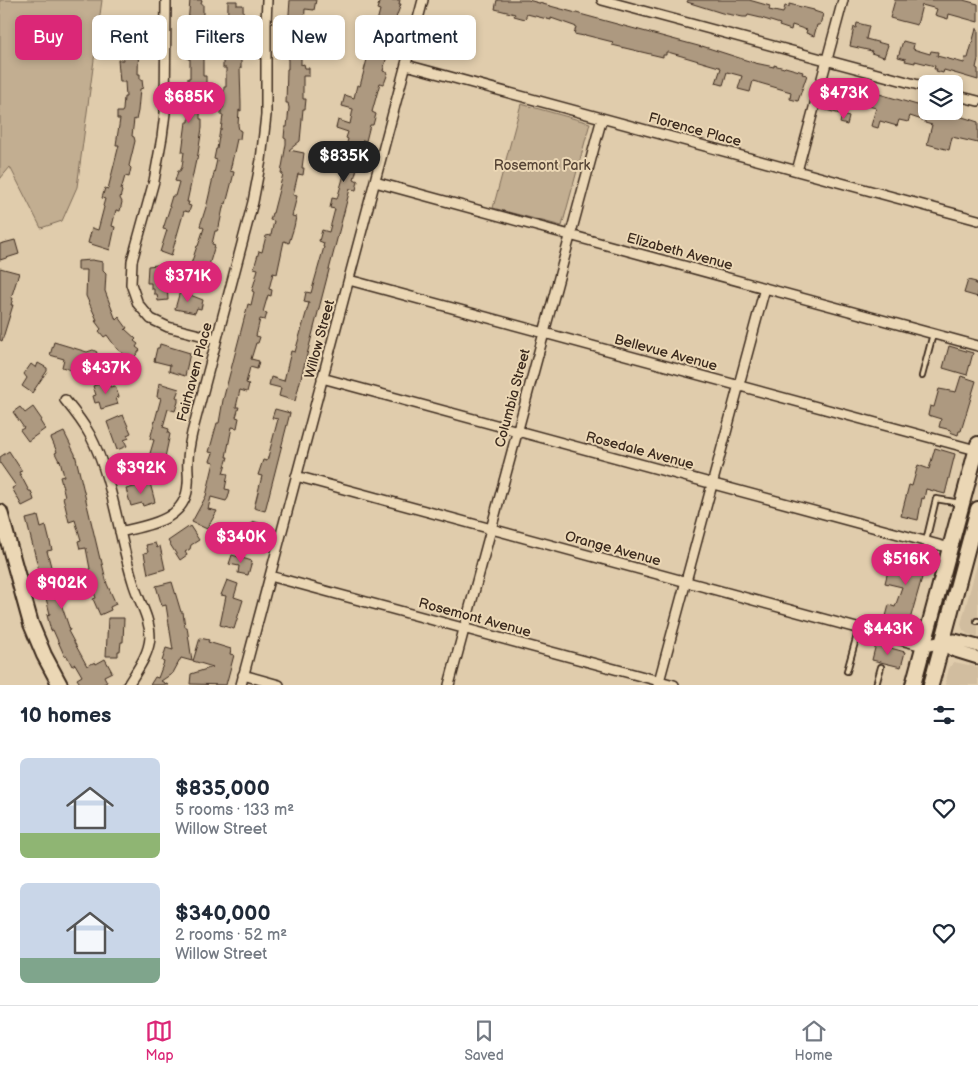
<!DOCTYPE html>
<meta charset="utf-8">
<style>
:root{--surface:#fff;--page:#f6f6f7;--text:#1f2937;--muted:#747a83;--line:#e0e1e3;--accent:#db2777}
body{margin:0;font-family:"Balsamiq Sans",sans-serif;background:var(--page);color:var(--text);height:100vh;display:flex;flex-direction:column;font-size:19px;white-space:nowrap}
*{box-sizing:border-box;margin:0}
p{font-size:16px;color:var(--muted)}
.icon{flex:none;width:28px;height:28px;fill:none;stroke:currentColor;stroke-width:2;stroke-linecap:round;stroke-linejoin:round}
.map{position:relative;height:685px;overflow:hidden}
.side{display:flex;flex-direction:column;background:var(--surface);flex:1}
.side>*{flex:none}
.hud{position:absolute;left:15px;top:15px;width:500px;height:45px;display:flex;gap:10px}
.tools{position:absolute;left:918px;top:75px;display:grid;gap:10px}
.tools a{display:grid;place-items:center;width:45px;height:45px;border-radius:8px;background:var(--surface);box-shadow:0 2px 8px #0003;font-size:25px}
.price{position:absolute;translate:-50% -42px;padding:0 11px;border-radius:18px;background:var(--accent);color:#fff;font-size:16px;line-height:32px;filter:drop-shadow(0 1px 2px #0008)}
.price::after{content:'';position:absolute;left:50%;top:30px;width:15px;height:11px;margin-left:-8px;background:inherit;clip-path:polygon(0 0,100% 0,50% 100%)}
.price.selected{background:#222;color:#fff}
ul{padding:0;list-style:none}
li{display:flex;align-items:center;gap:15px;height:125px;padding:0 20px}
li span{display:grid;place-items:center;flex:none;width:140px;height:100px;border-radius:8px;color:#555}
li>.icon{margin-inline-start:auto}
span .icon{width:60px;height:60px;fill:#fffc;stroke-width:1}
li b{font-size:21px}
h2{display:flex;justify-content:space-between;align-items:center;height:60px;padding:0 20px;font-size:21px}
.tag{padding:0 18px;border-radius:8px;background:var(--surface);box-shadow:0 2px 8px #0003;font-size:18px;line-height:45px}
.tag.selected{background:var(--accent);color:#fff}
.menu{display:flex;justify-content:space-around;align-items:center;height:70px;border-top:1px solid var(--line);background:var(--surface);font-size:14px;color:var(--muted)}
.menu a{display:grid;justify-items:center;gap:2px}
.menu .selected{color:var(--accent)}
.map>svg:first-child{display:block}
.built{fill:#d1bd9f}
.green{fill:#c2ae91;stroke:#7e6c58}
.building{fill:#ad9980;stroke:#3b2a1e}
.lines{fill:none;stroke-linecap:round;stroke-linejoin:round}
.service-casing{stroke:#3b2a1e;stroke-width:8}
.minor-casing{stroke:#3b2a1e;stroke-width:12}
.tertiary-casing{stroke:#3b2a1e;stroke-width:15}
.primary-casing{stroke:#3b2a1e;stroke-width:18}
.service{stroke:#ebd7b5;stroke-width:4.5}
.minor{stroke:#ebd7b5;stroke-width:9}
.tertiary{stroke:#ebd7b5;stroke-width:11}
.primary{stroke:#ebd7b5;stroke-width:14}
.labels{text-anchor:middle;stroke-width:4;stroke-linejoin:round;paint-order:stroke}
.street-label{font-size:14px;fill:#3b2a1e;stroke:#ebd7b5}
.park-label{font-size:14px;fill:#564435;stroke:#ebd7b5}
</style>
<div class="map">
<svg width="978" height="685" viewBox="0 0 978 685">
<rect width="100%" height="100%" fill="#e0ccac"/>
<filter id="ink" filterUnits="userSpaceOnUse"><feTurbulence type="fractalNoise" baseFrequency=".02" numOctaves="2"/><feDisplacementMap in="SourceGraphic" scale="10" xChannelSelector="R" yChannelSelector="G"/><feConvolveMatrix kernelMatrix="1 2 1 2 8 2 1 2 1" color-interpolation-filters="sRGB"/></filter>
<g filter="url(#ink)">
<!-- built -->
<path class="built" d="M978,561v76l-11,-3 -4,-4 -2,-6z
M954,662l24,5v18h-33l4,-17z"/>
<!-- green -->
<path class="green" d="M0,0h102l-25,187 -15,34 -21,7 -31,-61 -10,12z
M521,104l69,19 -28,103 -69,-18z"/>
<!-- building -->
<path class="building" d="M190,0h12l-1,4h2v24h4v8h-2v22h-2v18h3v23h-5l-1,17v3h2v9l-5,32h-1l-9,42h2l-1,3 3,1 -2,6 -5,-1 -13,45 -11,-4 7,-22 -4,-1 7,-22 -1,-1 3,-10h3l4,-14 -4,-1 3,-10h2l2,-4 2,-15h-2l4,-30h3l1,-15h-3l1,-29h2v-19h-2v-7h-2l1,-28h1z
M290,0h26l-2,10 -9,-1 -1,16 4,1v16h2v8h-9v15l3,-1 1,4h4v8h-6v23h3l-1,10h-2l-3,32 -11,9 15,3 -2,15h2l-1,7 -5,-1 -5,21 4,1 -5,20 4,1 -2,10 -5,16 -5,-2 -7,33 -4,-1 -4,16 3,1 -1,6 -3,-1 -5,17 4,1 -2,7 -5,-1 -4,17 4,1 -2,6h-2l-5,16 8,2 -2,8 -7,-2 -4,16 3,1 -2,8 -7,-2 -4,17h3l-3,10 3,1 -2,10 -5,-1 -6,30h2l-5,16 5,1 -3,15 5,1 -2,8 -2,3 -15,-4 -3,12 9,2 -10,18 -15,-7 14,-26 8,-34 -4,-1 3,-8 -4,-1 8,-29h2l4,-23 25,-96 3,1 3,-13 -2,-1 6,-22 -4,-1 5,-17 3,1 4,-16 5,-1 3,-14 -4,-1 2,-7h1l10,-39 -2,-1 5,-29v-5l-2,-1 1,-11h2l2,-19 -1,-5h-2l1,-34h1v-24l1,-18h-1z
M380,0h20l-1,4h2l-9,25 2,1 -2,8h-2l-4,13 2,1 -5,19 5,2 -4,11 -4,-1 -8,29 4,2 -3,11h-3l-4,16 -3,-1 -4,13 6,2 -3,11 -4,-1 -4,14 4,2 -2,9 -6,-1 -55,212 -16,-5 2,-8 -12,-3 2,-8 13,4 7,-30 4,1 14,-49 -5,-1 2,-10 5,1 13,-46h-1l1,-4 -5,-2 3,-11 7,2 6,-23 -5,-1 2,-10 5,1 9,-31 -18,-5 1,-7 13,4 6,-21 -2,-1 2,-6 -12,-4 2,-8 12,4 3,-15 -11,-3 3,-11 9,3 3,-13 3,1 20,-76 -3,-1z
M497,0h31l174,47v-1l53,17 19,4v-2l10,3 1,-1 18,5 -1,2 5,1 -9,26 -8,-2 1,-7 -38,-11 -3,11 -12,-3 4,-13 -15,-4 -4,13 -7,-2 5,-15 -2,-1 -51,-15h-2v3h-3v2l-51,-12 1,-3 -28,-7 -1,1 -10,-2 2,-7 -2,-1 -23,-8v2l-24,-6 -2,5 -11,-3 1,-2 -20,-5z
M688,0h61l21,6 -1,4 14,3 2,-7 4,1v-3l25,6v1l9,3 -3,11h-3l-3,11 -8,-3 1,-3 -15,-5 -1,5 -12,-4 1,-2 -19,-6 -13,-3 -1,2h-4l-21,-4 -35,-11z
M895,0h68l15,4v18l-29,-8 -1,5 -13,-4 2,-6 -15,-4 -5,20 -16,-4 -11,-3z
M228,1h9v4h6l1,38h-3v25h-1l1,36v7l-2,-1 -1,15 1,5 2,1 -1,8h-3l-7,32 4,1 -1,5 -7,27 -2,-1 -5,24 -2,4h-2l-3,13 3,1 -10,34 -18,-6 2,-7 1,1 7,-21h1l6,-18 -4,-2 7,-22 10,-44 -3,-1 2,-10h1l3,-19h1l2,-15h-2v-7h2l1,-21h2v-19h-3v-8h4z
M112,20l24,1 1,12h2l-1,41h2v6h2l1,8 -3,1 -2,22 -2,9 -2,-1 -2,17 2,1 1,4 -6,25 2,2 -2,9 -4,-1 -4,14 1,1 -2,7 2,4 -2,9 -4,-1 -4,16 3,1 -5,23 -22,-7 4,-15 6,2 6,-23 -1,-1 2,-7 -3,-1 3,-10 3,1 11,-44h-3l4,-26h-3v-7h5l1,-2 1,-13h2l-1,-15h-5l-2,-22h5v-18h-10z
M857,23l12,3 -3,13 22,6 -4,12 -13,-4 1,-2 -22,-5 4,-19 2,1z
M976,29h2v30l-2,9 2,1v11l-34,-10 -1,3 -7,-2 1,-2h-3l1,-3 -20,-5v2l-10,-2 1,-2 -8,-2 5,-16 11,3 -1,5 17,5 1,-3 7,1 -1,4 27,7 1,-5h3z
M838,82l86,25 -1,4h18l9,3v-3h7l-1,4 22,7v21l-26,-6 -3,13 -22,-6 5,-19 -7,-2v-2l-15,-5 -2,6 -9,-2 -2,6 -17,-5 -2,7 -7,-2 5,-18 -16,-4 -1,1 -16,-4 -3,13 -14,-4 7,-27 4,1z
M842,115l7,2 -2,8 -7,-2z
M15,240l4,14 -19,6v-16z
M92,260l11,2v8l3,3 -1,18 11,29 3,-3 8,11 -2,1 11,10 -2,2 4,3 -2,3 4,3 -8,10 -15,-11 -10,-14 -3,2 -5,-6 2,-2 -6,-8 2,-1 -11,-24 1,-26h-9v-9z
M166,264l1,10 2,2 -2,7 1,17 -10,1 -1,-7h-3v-5h-3v-6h-4l1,-17z
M0,268l19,5 -8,25h2l-2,7h2l-11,36 -2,-1z
M968,280l8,2 -1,2 3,1v12l-14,-4z
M180,291l23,9 -2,9 -4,-1 -2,5 -20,-4z
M54,342l33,10 6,-2 4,2 -9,24 -26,-9 2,-8 -14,-4z
M160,344l30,9 -5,23 -16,-5 1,-6 -16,-4 3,-13h2z
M949,346l24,7 -6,22 -24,-7z
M38,363l9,5v3l-15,22 -10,-7 5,-8 -3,-4 7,-10 5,4z
M961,376l15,5 -15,50h-2l-1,4 -8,-3 1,-2 -12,-3 2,-8 -13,-4 2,-9 4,1 5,-18 17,3z
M108,381l2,6 5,-1 4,11 -3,1 2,6 -17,5 -2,-7 -4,1 -2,-7 3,-1 -3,-9z
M159,383l20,6 -3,8 2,1v4l-3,9 -7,-2 -5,18 6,2 -1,4 2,1 -9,42 -16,-6 9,-30 -4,-1 11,-41 -4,-1z
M20,407l5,6 8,-6 9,13 -2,1 5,8 -17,12 -8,-11 4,-2 -11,-16z
M275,409l15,4 -25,98 -11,-3 8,-32 -4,-1 5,-15 4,1 11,-42 -6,-1z
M123,415l8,18 -4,2 2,3 -5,2 3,6 -10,4 -10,-28z
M64,432l11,22 25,105h1l6,25 9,20 -6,3 1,3 -11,5 -7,-16 3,-1 -10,-28 4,-1 -4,-21 -6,1 -2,-8 3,-1 -6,-20 -6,2 -6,-25 2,-1 -5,-19 4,-1 -4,-16 -1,1 -4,-8 2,-1 -6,-14z
M935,448l20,6 -10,40 -19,-5 -2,10 -2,-1 -4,22 -17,-4 8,-31 3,1 6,-21 11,4z
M9,451l13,20 -3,1 10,19h2l3,9 -12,6 -10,-18 4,-2 -16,-23v-6z
M150,483l5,19 -12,4 -1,-3 -11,3 -5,-17z
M38,516l3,12 5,-2 6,24 -5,1 10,39 6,-2 2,8 -6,2 11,32 -2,1 19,35 8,-4 1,2 9,-5 7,13 -8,4 3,6 -5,3h-21l-4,-6 5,-3 -7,-12 -3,2 -5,-10 -2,1 -12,-27 -2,1 -4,-16 3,-1 -24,-95z
M252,521l7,2 -1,12 2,3 -2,8 -13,-4 1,-2 -3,-6v-2l7,-3z
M190,526l9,14 -8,5 -1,4 -5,3 2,3 -7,5 -12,-19z
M155,543l2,5 3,-2 5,23 -17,5 -4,-21 4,-1 -2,-7z
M905,546l24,7 -22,77 -23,-6 5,-19 6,2 7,-20 -17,-4 5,-20 10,3z
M232,555l20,6 -4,14 -10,-2 1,-7 -10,-2z
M227,580l11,4 -4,13 9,3 -9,29 -14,-4 6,-29 -5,-1z
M172,582l9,30h2l2,15h2l5,34 -11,-3 -8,15 -12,8 7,4h-18l5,-8 3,1 6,-16 -2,-1 1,-3 3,-10 7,2 -7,-45 -4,1 -6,-20z
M108,618h16l-1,24h-2l-1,9h-2v5h-12z
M200,638l9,2 -1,2 23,7 -1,5 4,1 -8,30 -36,-1 1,-10 22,-7 -20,-6z
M876,644l29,8 -4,15 -29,-7z"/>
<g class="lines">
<defs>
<path id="service" d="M922,376l11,-42
M926,541l10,-42 24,4
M977,621h1
M847,671l12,-43
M876,685l5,-18"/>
<path id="minor" d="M166,0l-1,113 -3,24 -8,44 -22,80 -1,23 7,20 13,15 17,8 48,12
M602,0l324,87
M406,65l572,155
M954,95l24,6
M797,171l46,-171
M375,182l603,164
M349,280l627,170
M322,378l628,170
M65,400c9,11 18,22 25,35 23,44 28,99 43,147 5,18 17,35 17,55 -1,18 -13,33 -22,48
M296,476l627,170
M120,532c28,-7 66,-11 68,-48 1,-8 -1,-16 0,-23 0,-10 2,-19 4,-28l61,-231 8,-42 5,-45v-92l1,-23
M270,576l404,109
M243,675l36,10
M241,685l182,-685
M449,685l153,-567
M658,685l107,-397"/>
<path id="tertiary" d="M942,642l10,8 26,8
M923,646l32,-6 23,6"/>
<path id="primary" d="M0,512l31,112 13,31 16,30
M913,685l65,-241
M931,685l47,-176"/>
</defs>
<!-- service casing -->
<use href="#service" class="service-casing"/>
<!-- minor casing -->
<use href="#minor" class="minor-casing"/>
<!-- tertiary casing -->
<use href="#tertiary" class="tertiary-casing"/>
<!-- primary casing -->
<use href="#primary" class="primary-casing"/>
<!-- service -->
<use href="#service" class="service"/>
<!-- minor -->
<use href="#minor" class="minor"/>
<!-- tertiary -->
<use href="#tertiary" class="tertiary"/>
<!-- primary -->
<use href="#primary" class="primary"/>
</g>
</g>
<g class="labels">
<!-- street labels -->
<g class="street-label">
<text transform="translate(695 129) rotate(15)" y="5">Florence Place</text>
<text transform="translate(680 251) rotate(15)" y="5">Elizabeth Avenue</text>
<text transform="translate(319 339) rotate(-75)" y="5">Willow Street</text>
<text transform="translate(666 352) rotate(15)" y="5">Bellevue Avenue</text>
<text transform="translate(194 372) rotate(-75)" y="5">Fairhaven Place</text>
<text transform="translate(512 398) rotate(-75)" y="5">Columbia Street</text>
<text transform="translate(640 450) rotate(15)" y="5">Rosedale Avenue</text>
<text transform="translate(613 548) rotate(15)" y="5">Orange Avenue</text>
<text transform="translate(475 617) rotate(15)" y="5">Rosemont Avenue</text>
</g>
<!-- park labels -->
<g class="park-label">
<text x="542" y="170">Rosemont Park</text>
</g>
</g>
</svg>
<div class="tools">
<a><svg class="icon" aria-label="layers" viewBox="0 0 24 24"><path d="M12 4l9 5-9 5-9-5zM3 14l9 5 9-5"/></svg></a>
</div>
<b class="price" style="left:844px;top:120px">$473K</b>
<b class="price" style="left:189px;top:124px">$685K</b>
<b class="price selected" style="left:344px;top:183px">$835K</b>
<b class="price" style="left:188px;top:303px">$371K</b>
<b class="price" style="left:106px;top:395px">$437K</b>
<b class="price" style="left:141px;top:495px">$392K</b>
<b class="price" style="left:241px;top:564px">$340K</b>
<b class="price" style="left:906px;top:586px">$516K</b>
<b class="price" style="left:62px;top:610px">$902K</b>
<b class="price" style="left:888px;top:656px">$443K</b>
<div class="hud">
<a class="tag selected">Buy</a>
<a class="tag">Rent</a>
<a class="tag">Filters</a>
<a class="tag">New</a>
<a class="tag">Apartment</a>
</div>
</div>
<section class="side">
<h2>10 homes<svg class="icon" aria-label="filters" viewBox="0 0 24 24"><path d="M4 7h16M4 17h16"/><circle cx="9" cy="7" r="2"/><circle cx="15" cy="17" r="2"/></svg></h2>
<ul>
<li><span style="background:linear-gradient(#c9d6e8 75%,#8fb573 0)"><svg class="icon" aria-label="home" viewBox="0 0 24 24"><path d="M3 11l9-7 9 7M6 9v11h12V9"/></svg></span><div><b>$835,000</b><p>5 rooms · 133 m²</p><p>Willow Street</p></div><svg class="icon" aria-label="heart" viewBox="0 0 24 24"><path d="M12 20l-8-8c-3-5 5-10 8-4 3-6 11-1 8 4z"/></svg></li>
<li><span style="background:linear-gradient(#c9d6e8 75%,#7fa58c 0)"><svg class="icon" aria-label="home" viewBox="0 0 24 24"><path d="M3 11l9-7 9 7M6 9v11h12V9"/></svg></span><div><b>$340,000</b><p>2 rooms · 52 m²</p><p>Willow Street</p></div><svg class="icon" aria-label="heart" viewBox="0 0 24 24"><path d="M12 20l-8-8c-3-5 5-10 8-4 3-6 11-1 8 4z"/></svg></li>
</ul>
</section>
<nav class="menu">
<a class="selected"><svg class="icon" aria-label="map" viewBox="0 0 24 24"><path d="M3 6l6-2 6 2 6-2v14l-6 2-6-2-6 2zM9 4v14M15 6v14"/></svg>Map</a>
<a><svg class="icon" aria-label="saved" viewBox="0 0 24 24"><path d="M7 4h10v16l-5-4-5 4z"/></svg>Saved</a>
<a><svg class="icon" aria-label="home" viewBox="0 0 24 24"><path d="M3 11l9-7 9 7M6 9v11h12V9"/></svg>Home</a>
</nav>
